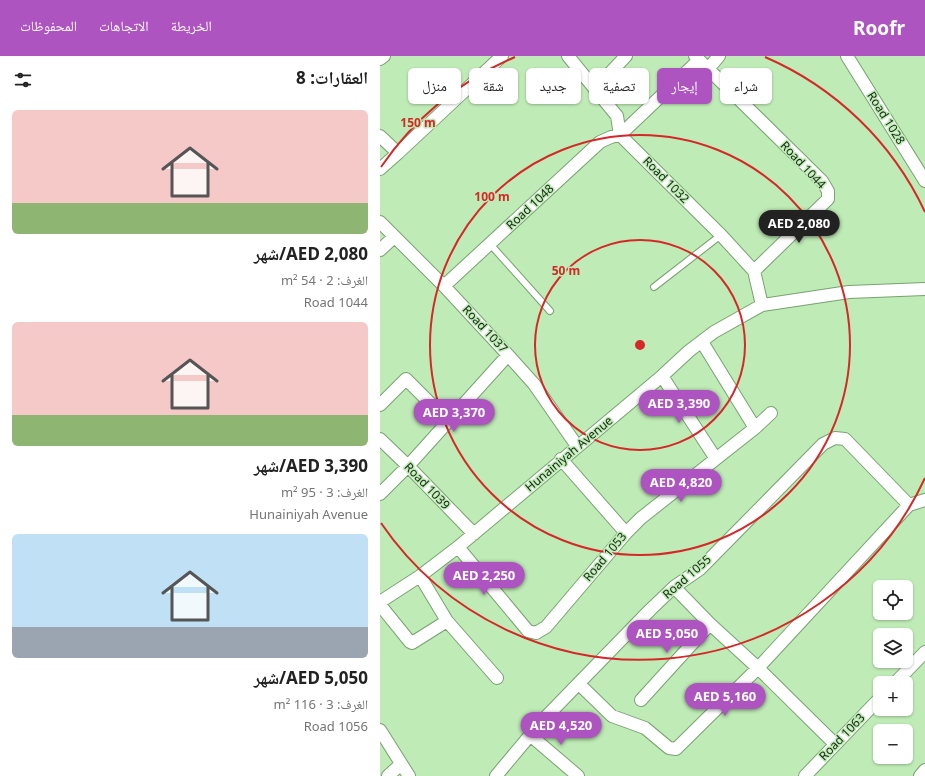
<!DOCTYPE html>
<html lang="ar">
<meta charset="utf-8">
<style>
:root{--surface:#fff;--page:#f2f2f2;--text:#222;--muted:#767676;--accent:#ad54c0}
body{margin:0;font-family:"Noto Sans","Noto Naskh Arabic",sans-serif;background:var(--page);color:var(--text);direction:rtl;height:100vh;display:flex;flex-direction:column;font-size:15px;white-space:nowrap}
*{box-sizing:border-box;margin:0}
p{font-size:13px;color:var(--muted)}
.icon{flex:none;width:22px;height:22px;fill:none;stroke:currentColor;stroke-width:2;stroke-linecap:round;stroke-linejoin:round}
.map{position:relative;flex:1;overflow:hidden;direction:ltr}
.side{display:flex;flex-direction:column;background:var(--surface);width:380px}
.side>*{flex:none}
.banner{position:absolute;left:12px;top:12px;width:380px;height:36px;direction:rtl;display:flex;gap:8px}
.tools{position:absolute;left:493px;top:524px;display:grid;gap:8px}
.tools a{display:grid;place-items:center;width:40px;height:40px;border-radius:6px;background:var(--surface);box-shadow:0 1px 3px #0004;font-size:20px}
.price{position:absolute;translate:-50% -34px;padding:0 9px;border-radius:14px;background:var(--accent);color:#fff;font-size:13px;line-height:26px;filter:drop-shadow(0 1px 2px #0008)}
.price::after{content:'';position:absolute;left:50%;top:24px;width:12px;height:9px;margin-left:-6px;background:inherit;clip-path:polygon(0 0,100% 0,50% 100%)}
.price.selected{background:#222;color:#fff}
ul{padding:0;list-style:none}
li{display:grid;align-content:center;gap:8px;height:212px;padding:0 12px}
li span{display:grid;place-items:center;height:124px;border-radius:6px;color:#555}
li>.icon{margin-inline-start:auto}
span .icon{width:72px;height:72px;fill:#fffc;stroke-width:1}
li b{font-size:17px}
h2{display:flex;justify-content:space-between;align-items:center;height:48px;padding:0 12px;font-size:17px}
.pill{padding:0 14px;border-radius:6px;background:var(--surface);box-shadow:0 1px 3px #0004;font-size:14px;line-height:36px}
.pill.selected{background:var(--accent);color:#fff}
header{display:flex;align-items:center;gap:24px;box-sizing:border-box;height:56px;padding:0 20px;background:var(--accent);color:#fff}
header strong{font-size:19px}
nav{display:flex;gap:22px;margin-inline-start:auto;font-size:14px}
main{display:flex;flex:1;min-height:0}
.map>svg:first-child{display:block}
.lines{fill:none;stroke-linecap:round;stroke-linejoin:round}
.lane-casing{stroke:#78a270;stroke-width:8}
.street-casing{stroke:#78a270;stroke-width:14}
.lane{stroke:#fff;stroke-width:6}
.street{stroke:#fff;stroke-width:12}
.ring{fill:none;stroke:#d62828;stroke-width:2}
.labels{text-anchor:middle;stroke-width:3;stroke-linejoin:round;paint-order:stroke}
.street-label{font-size:12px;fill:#172814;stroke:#bfebb6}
.centre{fill:#d62828;stroke:#bfebb6;stroke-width:2}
.ring-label{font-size:12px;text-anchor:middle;font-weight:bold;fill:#d62828;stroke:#bfebb6;stroke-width:3;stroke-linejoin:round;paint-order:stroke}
</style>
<header>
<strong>Roofr</strong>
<nav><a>الخريطة</a><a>الاتجاهات</a><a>المحفوظات</a></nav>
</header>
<main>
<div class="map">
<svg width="545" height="720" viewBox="0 0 545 720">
<rect width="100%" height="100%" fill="#bfebb6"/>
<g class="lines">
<defs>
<path id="lane" d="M110,188l60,67
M274,231l67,-52"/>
<path id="street" d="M188,0l49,60 3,19 101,100 33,36 8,34
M315,0l127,125 6,10v8l-74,72
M467,0l78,125
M0,3l4,-3
M328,13l11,-13
M215,33l31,-33
M240,79l79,-75
M0,80l18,17
M0,113l18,-16 104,-97
M0,166l64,64 64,69 26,29 43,62
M0,194l14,-13
M64,230l156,-144 11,-5 9,-2
M322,286l53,86
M282,320l54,83
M0,349l26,-26 42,42
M0,383l28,27 66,68
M181,403l65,74
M0,438l28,-28 100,-111
M78,491l70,84 8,2 10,-6 80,-94 15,-15 114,-90 16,-15
M40,520l27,45 50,57
M294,531l36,37 48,44 77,76
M0,546l40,-26 38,-29 204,-171 27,-25 25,-19 48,-27 87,-13 76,-3
M0,549l30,37 2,1 35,-22
M515,627l30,-31
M199,628l33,32 33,12 24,20 7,1 82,-81 151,-163 16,-5
M261,644l69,-76
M0,674l29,46
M150,679l48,41
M8,720l13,-12
M116,720l46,-55 108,-111 24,-23 26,-18 123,-125 12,-6 10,1 64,66
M425,720l75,-78
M540,720l5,-6"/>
</defs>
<!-- lane casing -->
<use href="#lane" class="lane-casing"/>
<!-- street casing -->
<use href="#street" class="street-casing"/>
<!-- lane -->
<use href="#lane" class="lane"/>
<!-- street -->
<use href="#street" class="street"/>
</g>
<!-- distance rings -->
<g class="ring">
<circle cx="260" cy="289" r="105"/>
<circle cx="260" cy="289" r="210"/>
<path d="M545 422A314 314 0 0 1 1 467M1 111A314 314 0 0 1 135 1M385 1A314 314 0 0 1 545 156"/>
</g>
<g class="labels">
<!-- street labels -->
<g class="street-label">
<text transform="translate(506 62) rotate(58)" y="4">Road 1028</text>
<text transform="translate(423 109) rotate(47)" y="4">Road 1044</text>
<text transform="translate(286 124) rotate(45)" y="4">Road 1032</text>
<text transform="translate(150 151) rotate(-43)" y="4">Road 1048</text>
<text transform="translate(105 273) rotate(47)" y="4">Road 1037</text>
<text transform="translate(189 398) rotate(-40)" y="4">Hunainiyah Avenue</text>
<text transform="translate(47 430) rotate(46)" y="4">Road 1039</text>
<text transform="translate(225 501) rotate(-50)" y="4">Road 1053</text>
<text transform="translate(307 521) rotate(-41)" y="4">Road 1055</text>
<text transform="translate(462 681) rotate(-46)" y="4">Road 1063</text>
</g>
</g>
<circle cx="260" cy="289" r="6" class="centre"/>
<g class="ring-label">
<text x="38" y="71">150 m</text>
<text x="112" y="145">100 m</text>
<text x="186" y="219">50 m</text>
</g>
</svg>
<div class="tools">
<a><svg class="icon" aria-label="locate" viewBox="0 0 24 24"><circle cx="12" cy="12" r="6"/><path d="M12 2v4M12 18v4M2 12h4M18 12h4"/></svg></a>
<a><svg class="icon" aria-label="layers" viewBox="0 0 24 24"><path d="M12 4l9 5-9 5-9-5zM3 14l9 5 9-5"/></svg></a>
<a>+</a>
<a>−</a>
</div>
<b class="price selected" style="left:419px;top:188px">AED 2,080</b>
<b class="price" style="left:299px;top:368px">AED 3,390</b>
<b class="price" style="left:74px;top:377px">AED 3,370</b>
<b class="price" style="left:301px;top:447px">AED 4,820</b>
<b class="price" style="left:104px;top:540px">AED 2,250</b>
<b class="price" style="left:287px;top:598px">AED 5,050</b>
<b class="price" style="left:345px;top:661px">AED 5,160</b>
<b class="price" style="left:181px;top:690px">AED 4,520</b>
<div class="banner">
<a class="pill">شراء</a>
<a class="pill selected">إيجار</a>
<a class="pill">تصفية</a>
<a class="pill">جديد</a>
<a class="pill">شقة</a>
<a class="pill">منزل</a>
</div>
</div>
<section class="side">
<h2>العقارات: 8<svg class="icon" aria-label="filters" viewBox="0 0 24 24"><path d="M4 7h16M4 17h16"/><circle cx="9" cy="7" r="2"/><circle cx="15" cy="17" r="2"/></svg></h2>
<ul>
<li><span style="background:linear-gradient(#f6c9c9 75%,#8fb573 0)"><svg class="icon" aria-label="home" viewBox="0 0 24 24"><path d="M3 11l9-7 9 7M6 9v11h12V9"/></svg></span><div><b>AED 2,080/شهر</b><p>الغرف: 2 · 54 m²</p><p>Road 1044</p></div></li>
<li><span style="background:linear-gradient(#f6c9c9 75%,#8fb573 0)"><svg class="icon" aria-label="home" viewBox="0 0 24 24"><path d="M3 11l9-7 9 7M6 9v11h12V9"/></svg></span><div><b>AED 3,390/شهر</b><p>الغرف: 3 · 95 m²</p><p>Hunainiyah Avenue</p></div></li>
<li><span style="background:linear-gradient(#bfe0f5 75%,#9aa5b1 0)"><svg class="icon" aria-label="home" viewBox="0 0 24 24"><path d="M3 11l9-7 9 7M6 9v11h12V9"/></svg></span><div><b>AED 5,050/شهر</b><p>الغرف: 3 · 116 m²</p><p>Road 1056</p></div></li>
</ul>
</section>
</main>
